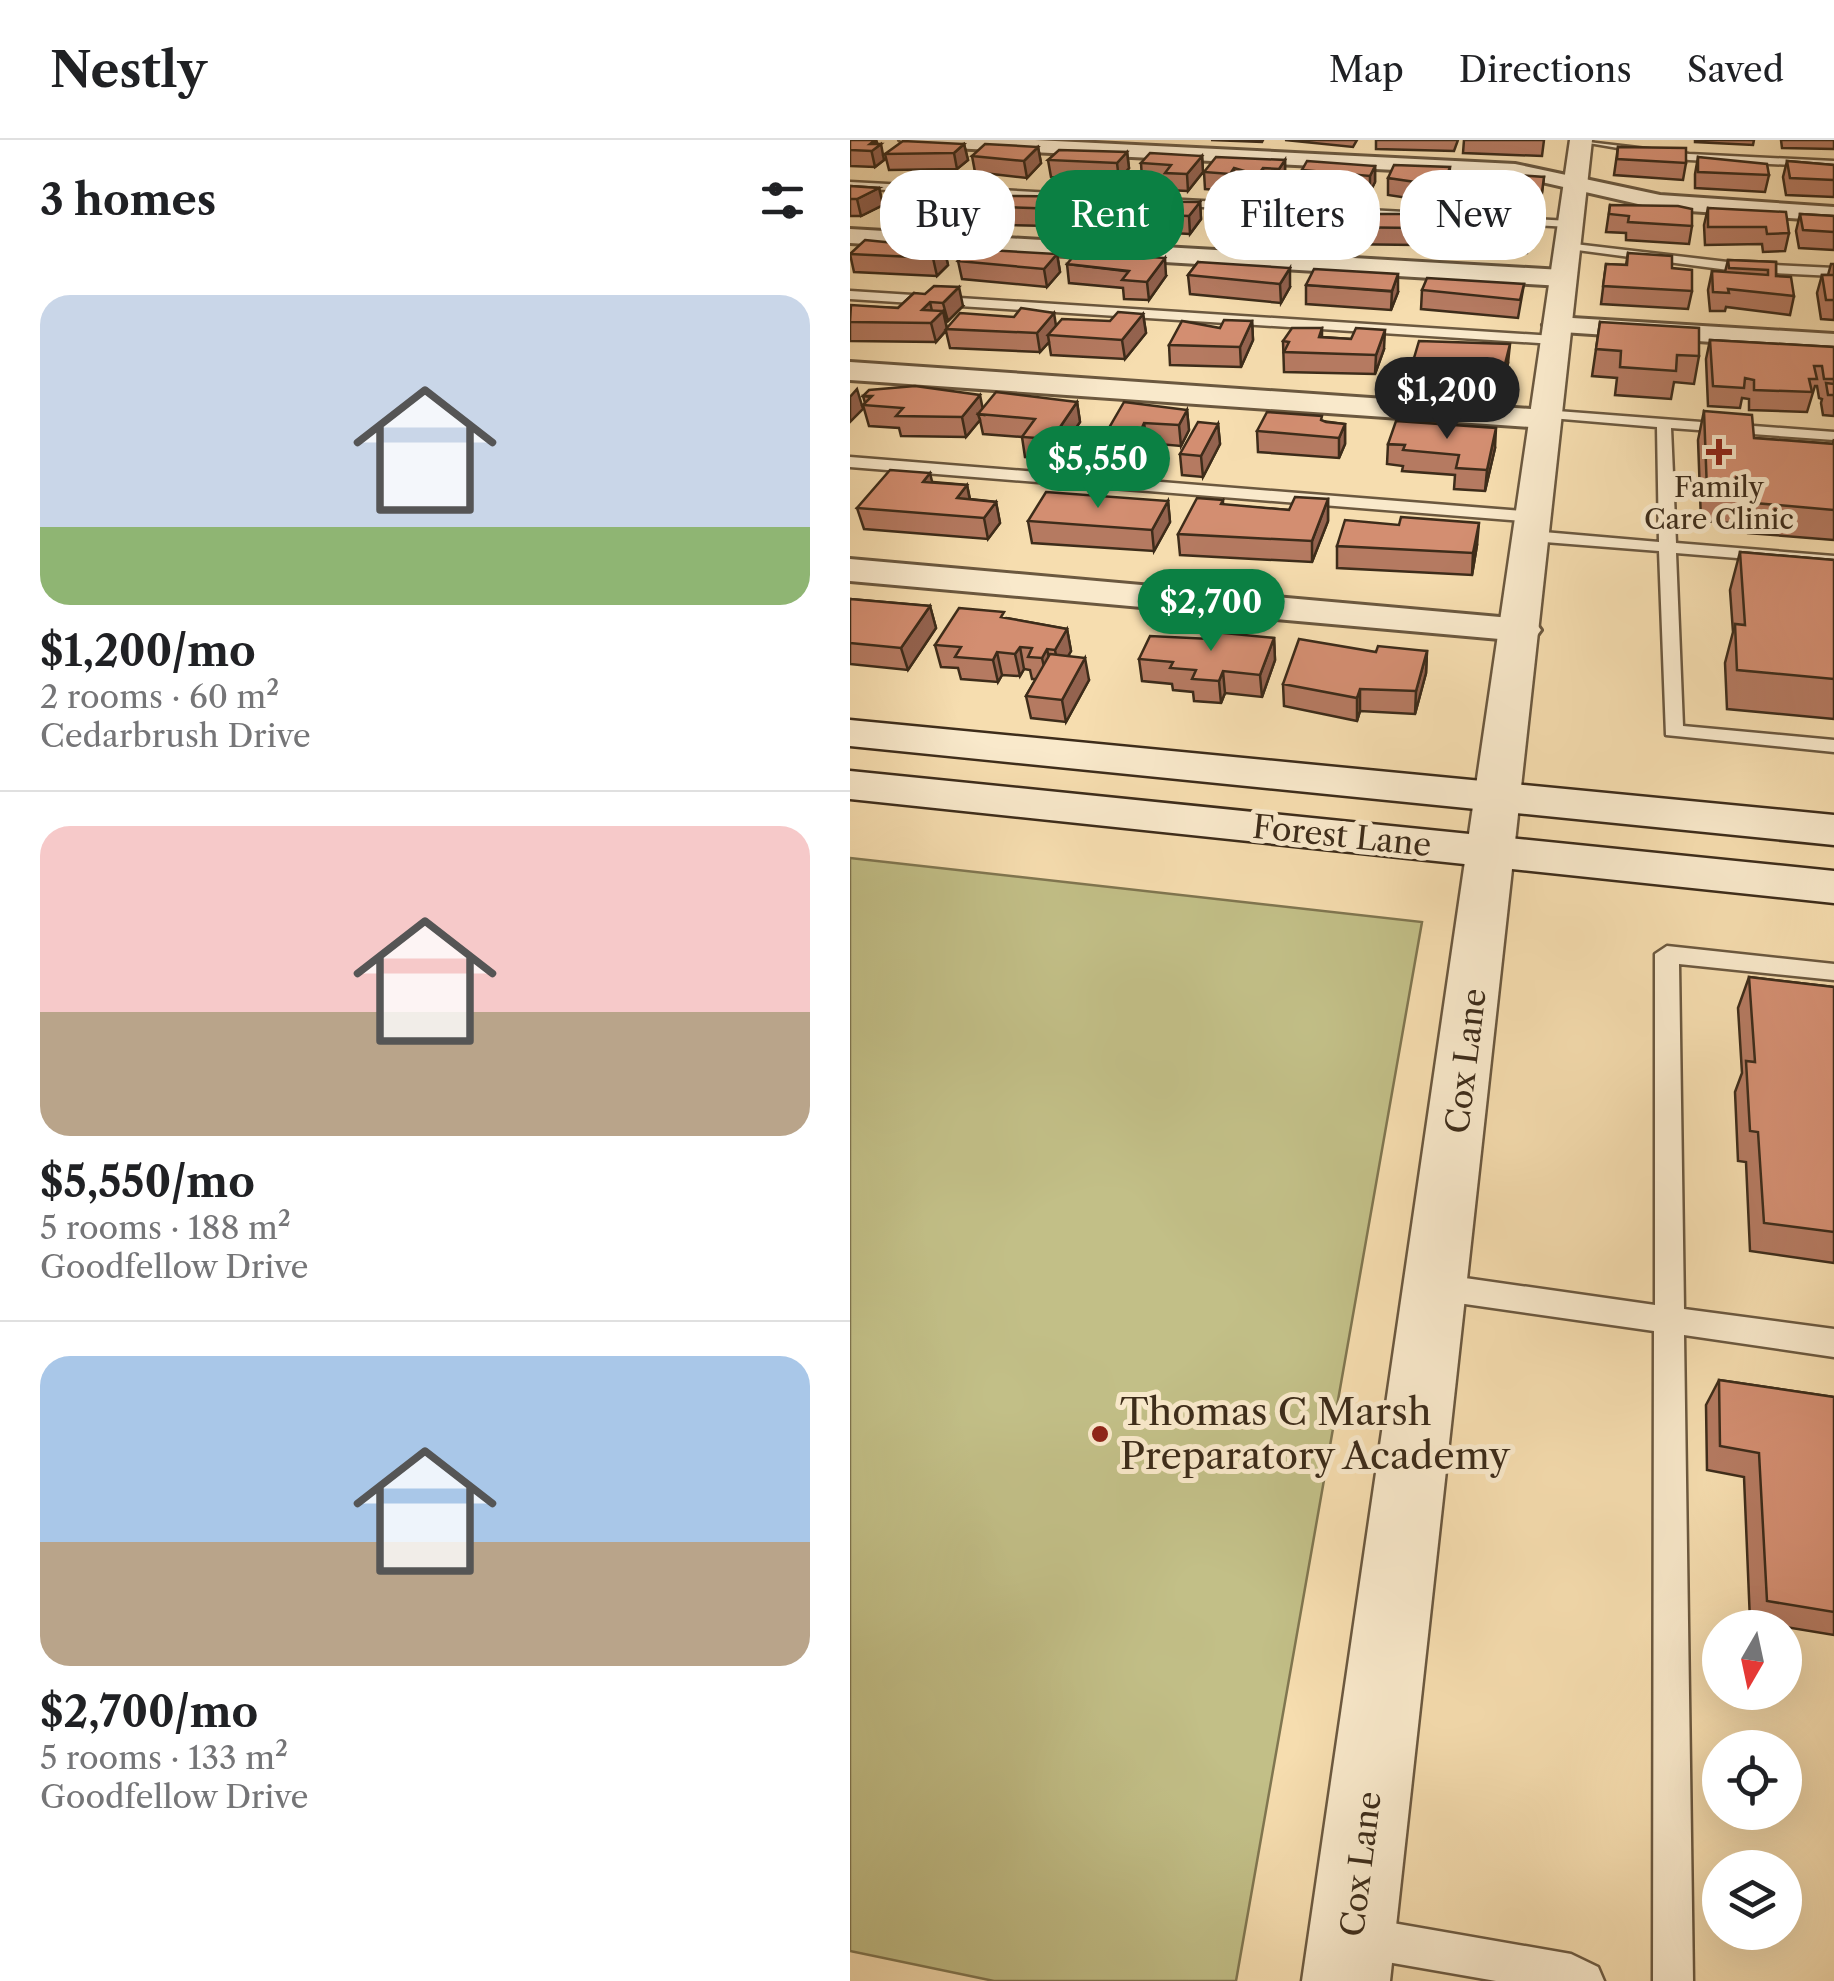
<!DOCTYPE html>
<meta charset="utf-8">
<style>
:root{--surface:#fff;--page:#f2f2f2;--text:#202124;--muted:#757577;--line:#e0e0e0;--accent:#0b8043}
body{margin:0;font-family:"Libre Caslon Text",serif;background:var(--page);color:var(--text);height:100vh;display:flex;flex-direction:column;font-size:38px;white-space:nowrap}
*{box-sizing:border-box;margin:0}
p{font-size:32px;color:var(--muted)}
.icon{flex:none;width:55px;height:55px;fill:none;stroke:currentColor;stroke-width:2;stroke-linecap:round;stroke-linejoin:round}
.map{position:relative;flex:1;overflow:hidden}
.details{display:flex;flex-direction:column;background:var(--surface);width:850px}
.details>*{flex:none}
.hud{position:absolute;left:30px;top:30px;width:802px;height:90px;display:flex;gap:20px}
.needle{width:65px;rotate:189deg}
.tools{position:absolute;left:852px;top:1470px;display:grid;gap:20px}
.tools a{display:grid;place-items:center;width:100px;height:100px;border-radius:50%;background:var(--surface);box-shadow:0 10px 40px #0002;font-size:50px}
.price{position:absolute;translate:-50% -85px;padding:0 22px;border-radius:35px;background:var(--accent);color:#fff;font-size:32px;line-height:65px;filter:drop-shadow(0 2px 5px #0008)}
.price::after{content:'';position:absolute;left:50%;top:60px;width:30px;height:22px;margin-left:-15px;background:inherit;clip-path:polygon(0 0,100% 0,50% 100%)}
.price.selected{background:#222;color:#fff}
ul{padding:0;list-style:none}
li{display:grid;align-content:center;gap:20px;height:530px;padding:0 40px}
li+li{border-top:2px solid var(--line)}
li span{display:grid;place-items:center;height:310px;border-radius:30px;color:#555}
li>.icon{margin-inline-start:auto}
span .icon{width:180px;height:180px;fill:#fffc;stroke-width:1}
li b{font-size:42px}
h2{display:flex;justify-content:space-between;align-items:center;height:120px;padding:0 40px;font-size:42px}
.chip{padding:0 35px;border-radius:40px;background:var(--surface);box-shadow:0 10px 40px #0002;font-size:35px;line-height:90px}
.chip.selected{background:var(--accent);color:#fff}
header{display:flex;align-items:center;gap:60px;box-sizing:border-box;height:140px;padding:0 50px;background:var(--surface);border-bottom:2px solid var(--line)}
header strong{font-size:48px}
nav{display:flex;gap:55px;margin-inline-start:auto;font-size:35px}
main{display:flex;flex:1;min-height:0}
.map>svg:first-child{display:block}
.green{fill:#c2bf87;stroke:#807650;stroke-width:2.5}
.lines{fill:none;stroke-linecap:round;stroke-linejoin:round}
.service-casing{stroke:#6b583f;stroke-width:5}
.minor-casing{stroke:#6b583f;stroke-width:6}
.tertiary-casing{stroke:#6b583f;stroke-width:5}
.secondary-casing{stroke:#3d2c1a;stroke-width:5}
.service{fill:#f9e9cb;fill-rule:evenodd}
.minor{fill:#f9e9cb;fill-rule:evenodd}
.tertiary{fill:#f9e9cb;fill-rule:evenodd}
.secondary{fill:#f9e9cb;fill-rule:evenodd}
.wall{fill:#b57a61;stroke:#3d2c1a;stroke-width:2.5}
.shaded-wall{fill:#94634f;stroke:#3d2c1a;stroke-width:2.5}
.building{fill:#d38e71;stroke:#3d2c1a;stroke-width:2.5}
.poi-dot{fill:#8f2418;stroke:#f9e9cb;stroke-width:4}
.labels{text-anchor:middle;stroke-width:10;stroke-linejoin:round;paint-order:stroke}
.far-poi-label{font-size:28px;fill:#3d2c1a;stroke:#f9e9cb}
.street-label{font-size:32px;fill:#3d2c1a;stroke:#f9e9cb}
.near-poi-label{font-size:38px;fill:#3d2c1a;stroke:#f9e9cb;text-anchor:start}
</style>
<header>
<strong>Nestly</strong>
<nav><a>Map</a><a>Directions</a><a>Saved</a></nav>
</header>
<main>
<section class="details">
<h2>3 homes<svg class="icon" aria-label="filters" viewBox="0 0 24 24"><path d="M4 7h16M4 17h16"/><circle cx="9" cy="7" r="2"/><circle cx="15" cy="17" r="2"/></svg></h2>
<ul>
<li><span style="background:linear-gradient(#c9d6e8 75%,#8fb573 0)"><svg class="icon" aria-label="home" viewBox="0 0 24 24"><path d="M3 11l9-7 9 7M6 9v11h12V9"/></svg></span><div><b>$1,200/mo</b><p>2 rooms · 60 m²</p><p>Cedarbrush Drive</p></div></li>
<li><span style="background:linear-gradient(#f6c9c9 60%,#b9a48a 0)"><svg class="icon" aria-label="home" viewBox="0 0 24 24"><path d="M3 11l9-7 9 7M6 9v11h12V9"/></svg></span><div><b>$5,550/mo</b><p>5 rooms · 188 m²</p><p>Goodfellow Drive</p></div></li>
<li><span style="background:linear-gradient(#a9c7e8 60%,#b9a48a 0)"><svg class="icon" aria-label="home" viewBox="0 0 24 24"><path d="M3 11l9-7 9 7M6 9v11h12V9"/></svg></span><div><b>$2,700/mo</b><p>5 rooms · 133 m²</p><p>Goodfellow Drive</p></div></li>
</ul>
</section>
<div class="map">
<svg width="984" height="1841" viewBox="0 0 984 1841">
<rect width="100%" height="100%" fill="#f6ddaf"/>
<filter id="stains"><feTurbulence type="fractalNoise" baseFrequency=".002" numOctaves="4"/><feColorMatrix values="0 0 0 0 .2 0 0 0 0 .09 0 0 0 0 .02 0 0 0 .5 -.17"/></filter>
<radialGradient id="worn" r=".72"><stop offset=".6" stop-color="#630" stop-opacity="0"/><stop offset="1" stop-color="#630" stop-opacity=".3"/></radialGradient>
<!-- green -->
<path class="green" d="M0,718l572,64 -186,1059h-242l-144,-30z"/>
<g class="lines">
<defs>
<path id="service" d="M721,0l118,14 145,7v6l-145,-7z
M0,42l720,39 6,3 -6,3 -720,-39z
M716,103l170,20 98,5v8l-98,-5 -174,-23z
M0,151l704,45 7,4 -7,4 -704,-45z
M694,270l290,22v8l-163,-12 5,115 158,13v10l-158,-13 7,173 151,14v12l-168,-17 -7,-184 -127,-10 -8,-5 8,-5 127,11 -2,-115 -118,-10 -2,-3z
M0,317l684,55 8,5 -8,5 -684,-55z
M817,806l167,18v16l-155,-16 5,345 150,20v28l-150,-22 9,646h-40l1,-650 -217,-31 -10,-4 -4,-9 4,-9 10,-4 218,31v-351z
M514,1778l207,36 27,13 6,14h-108l-132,-23 -14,-6 -6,-14 6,-14z"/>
<path id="minor" d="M50,0h135l480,24 145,31 174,12v14l-174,-12 -145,-33 -605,-30z
M0,89l712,41 13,8 -13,8 -712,-43z
M706,177l278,17v16l-287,-19 -4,-6z
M0,222l694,48 15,9 -15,9 -694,-48z
M0,419l672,60 13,3 6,8 -6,8 -13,3 -672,-60z"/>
<path id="tertiary" d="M720,0h22l-202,1841h-88z"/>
<path id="secondary" d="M0,580l984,95v30l-984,-99z
M0,631l984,100v32l-984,-104z"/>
</defs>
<!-- service casing -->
<use href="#service" class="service-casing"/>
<!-- minor casing -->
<use href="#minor" class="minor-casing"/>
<!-- tertiary casing -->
<use href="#tertiary" class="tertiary-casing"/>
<!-- secondary casing -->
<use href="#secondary" class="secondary-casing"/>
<!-- service -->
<use href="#service" class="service"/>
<!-- minor -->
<use href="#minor" class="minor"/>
<!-- tertiary -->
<use href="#tertiary" class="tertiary"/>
<!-- secondary -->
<use href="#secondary" class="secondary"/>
</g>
<!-- wall -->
<path class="wall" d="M0,0h26l8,20 -9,7 -25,-1z
M361,0h52l-1,2z
M435,0h72l-4,7z
M526,0h82l-4,11 -78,-2z
M614,0h80l-2,16 -79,-3z
M845,0h59l-1,5 -58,-3z
M931,0h53v9l-52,-1z
M114,4l4,16 -11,9 -68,1 -4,-16z
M188,7l3,16 -14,15 -52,-6 -3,-16z
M768,7l68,16 -3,17 -69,-5z
M277,12l2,16 -10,12 -68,-3 -3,-17z
M352,16l1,16 -15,19 -22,-1 -1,-9 -23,-2 -1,-16z
M848,17l71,18 -4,17 -70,-4v-14z
M435,20v16l-6,10 -15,-1 -5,7 -24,-7 -4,6 -26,-2 -1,-17z
M937,21l47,4v32l-48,-2 -3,-18z
M525,26v16l-5,10 -68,-5v-17z
M694,37l-4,32 -71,-6 2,-17z
M538,38l61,5 -7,20 -54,-8z
M0,46l29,2 4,17 -22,11h-11z
M130,52l1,5 13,18 -8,7 -46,1 -38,-5 -4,-17z
M250,57l3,17 -12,13 -88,-2 -3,-18z
M350,62l1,17 -11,15 -78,-4 -2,-17z
M760,65l82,21 -3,18 -63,-4v-7l-20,-1z
M858,68l81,25 -4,18 -22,1 -1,-8 -57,1 -1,-20z
M459,71v18l-6,10 -86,-4 -1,-17z
M573,74l-1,17 -5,14 -82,-1v-17z
M950,74l34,2v34l-35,-2 -3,-17z
M682,82l-5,31 -84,-4 1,-18z
M94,108l4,17 -11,11 -83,-4 -4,-18z
M778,113l44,15 20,23 -4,18 -87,-5 5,-40 20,1z
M207,114l3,18 -13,15 -85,-8 -4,-18z
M878,120l48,2v14l18,20 -4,19 -64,-8 -1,4h-15l-2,-21 4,-19 13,1z
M348,122l92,25 -9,16 -91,-9 -2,-19z
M217,124l99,12 -17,24 -25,-1 -1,-11 -54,-5z
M981,124h3v56l-13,-1 -4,-26 5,-18h6z
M674,144l-6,34 -97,-9 1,-19z
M456,145l92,7 -7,18 -85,-6z
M64,153l49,13 -15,15h-3l2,7 109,-1 54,-6 33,-7 3,19 -21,26 -74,-4 -2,-13 -9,10 -90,-4 -4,-17 -10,11 -86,-1v-35l48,2z
M402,181l1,19 -12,27 -71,-2 -1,-20 51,-17z
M750,182l99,34 -5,28 -20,-2 -3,17 -56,-4 2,-17 -25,-2z
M472,188v9l29,2 33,10 -9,25 -91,-2 -1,-31z
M860,200l124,7v69l-11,-1 -2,-12 1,-4 -3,-1 -2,-12h-2l-8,26 -58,-2v-11l-7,-1 -2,10 -32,-2 -2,-47z
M564,218l94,5 -4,21 -91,-7z
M13,256l119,13 95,-7 3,20 -25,37 -30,-2 -3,-20 -39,-3 -3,-14 -14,17 -65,-1 -2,-8 -30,-2 -6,-21 2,-2z
M337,270l2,20 -8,16 -34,-3 -4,7 -32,-2 -2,-20z
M854,271l50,27 79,6 1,-5v101l-86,-7 -1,-9 -46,-3 -3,-81z
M472,281l23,3v20l-6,14 -81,-6 -1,-21z
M368,284l2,20 -17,33 -21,-2 -2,-21z
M538,304l107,4 -10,43 -31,-2 1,-14 -53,-4 1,-5 -16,-2z
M83,342l34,3 3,14 26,3 4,21 -12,16 -124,-10 -7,-21z
M478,359v22l-16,41 -132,-7 -2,-21 45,-34v5l66,5z
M318,361l2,21 -16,29 -122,-8 -4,-22z
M627,405l-5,30 -135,-7v-22z
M890,412l94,8v159l-107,-10 -2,-46 8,-31 -3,-42z
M0,459l80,7 6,22 -28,42 -58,-6z
M156,478l61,11 4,22 -3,5 21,24 -23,42 -35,-4 -5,-22 10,-17h-4l-2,-9 -6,-1 -4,7 -18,-1 -4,7 -37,-3 -3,-11 -17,-1 -6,-22z
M424,498l1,22 -13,37 -37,-4 -4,10 -27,-2 -1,-9 -20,-2 -1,-6 -30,-3 -3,-22 72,-20z
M577,511l-1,22 -11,41 -55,-3 -3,10 -73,-15 -1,-22 93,-32z
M899,837l85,10v276l-84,-12 -4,-89 -8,-1 -3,-69 7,-19 -4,-65z
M869,1240l115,17v238l-84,-14 -6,-144 -37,-7 -1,-65z"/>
<!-- shaded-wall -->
<path class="shaded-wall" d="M26,0l1,7 4,-3 3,16 -9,7 -5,-23z
M114,4l4,16 -11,9 -3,-16z
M188,7l3,16 -14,15 -3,-17z
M277,12l2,16 -10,12 -2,-17z
M352,16l1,16 -15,19 -1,-17z
M435,20v16l-6,10v-17z
M525,26v16l-5,10v-16z
M600,27l-1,16 -7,20 1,-17z
M384,28l1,17 -4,6 -1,-17z
M413,28l1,17 -5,7 -1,-17z
M29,48l4,17 -22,11 -4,-17z
M250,57l3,17 -12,13 -2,-17z
M141,58l3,17 -8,7 -3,-17z
M350,62l1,17 -11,15 -1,-18z
M459,71v18l-6,10v-17z
M573,74l-1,17 -5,14v-17z
M94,108l4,17 -11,11 -4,-18z
M207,114l3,18 -13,15 -3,-18z
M315,118l1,18 -17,24 -2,-18z
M440,128v19l-9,16 -1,-19z
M548,134v18l-7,18 1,-19z
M109,147l4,19 -15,15 -5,-18z
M80,162l4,18 9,-9 4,18 -11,13 -5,-19 -9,-13z
M204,173l3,19 -9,3 1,7 -9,10 -3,-19z
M293,174l3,19 -21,26 -3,-19z
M402,181l1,19 -12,27 -1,-20z
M535,190l-1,19 -9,25 1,-19z
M660,204l-2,19 -4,21 1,-20z
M7,249l6,20 -13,13v-25z
M130,255l4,20 -6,-1 2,6 -14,17 -4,-20z
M227,262l3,20 -25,37 -3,-20z
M337,270l2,20 -8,16 -2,-21z
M294,283l3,20 -4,7 -2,-20z
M368,284l2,20 -17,33 -2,-21z
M495,284v20l-6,14v-20z
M646,288l-1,20 -10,43 2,-21z
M80,333l5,21 -12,-12z
M117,345l4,21 -14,-8z
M478,359v22l-16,41v-21z
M318,361l2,21 -16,29 -2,-21z
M146,362l4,21 -12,16 -4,-21z
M629,383l-2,22 -5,30 1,-22z
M80,466l6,22 -28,42 -7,-22z
M217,489l4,22 -12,21 -4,-22z
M424,498l1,22 -13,37 -2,-22z
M170,507l4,22 -4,7 -5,-22z
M197,509l5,22 -5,9 -5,-22z
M577,511l-1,22 -11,41 1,-23z
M147,512l5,23 -4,7 -5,-22z
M235,518l4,22 -23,42 -4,-22z
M373,531l2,22 -4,10 -2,-22z
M510,549v22l-3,10v-23z"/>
<!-- building -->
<path class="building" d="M0,0h25l-5,4h11l-9,7 -22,-1z
M53,1l61,3 -10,9 -69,1z
M135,4l53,3 -14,14 -52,-5z
M768,7l68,1v15l-69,-4z
M209,10l68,2 -10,11 -69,-3z
M300,13l52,3 -15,18 -22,-1 6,-8 -30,-2z
M366,17l69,3 -6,9 -16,-1 -5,7 -24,-7 -4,6 -26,-2z
M848,17l69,7 2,11 -71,-3z
M457,21l68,5 -5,10 -68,-6z
M937,21l47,4v15l-44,-2z
M544,25l56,2 -7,19 -55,-8z
M625,32l69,5 -2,15 -71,-6z
M0,46l29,2 -22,11h-7z
M59,52h71l-6,5 17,1 -8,7 -46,1 -39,-5z
M162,56l88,1 -11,13 -89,-3z
M269,61l81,1 -11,14 -79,-3z
M760,65l68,1 14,3v17l-64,-4 1,-6 -20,-2z
M374,66l85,5 -6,11 -87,-4z
M858,68l78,4 3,21 -22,1 -1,-7h-58z
M492,74h81l-6,14 -82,-1z
M950,74l34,2v16l-31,-2z
M599,77l83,5 -3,13 -85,-4z
M15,100l79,8 -11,10 -83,-4z
M120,109l87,5 -13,15 -86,-8z
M227,112l88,6 -18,24 -25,-2 7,-9 -62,-7z
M778,113l44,3v12l20,2v21l-89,-5 3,-22 21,1z
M878,120l48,2v14l15,1 3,19 -66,-7 1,4 -16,-1 -1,-21 56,4v-5l-39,-2z
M348,122l92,6 -10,16 -92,-9z
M464,129l84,5 -6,17 -86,-6z
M972,135h12v25h-8z
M577,138l97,6 -4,16 -98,-10z
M84,146l25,1 -16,16 -13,-1 -8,8 21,1 -12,12 -81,-1 1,-17 47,3 16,-15 11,1z
M171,168l33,5 -17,20 -91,-4 14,-16 54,4z
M268,172l25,2 -21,26 -74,-5 14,-16 48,2z
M374,180l28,1 -12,26 -71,-2 13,-24 38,7z
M750,182l99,6v28l-22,-1 -1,16 -56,-4 1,-16 -25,-2z
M442,188h30l-3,9 32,2 5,-11 29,2 -9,25 -92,-3 5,-10 -6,-1z
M860,200l124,7v32h-10l-2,-13h-8l3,13h-8l3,13 -58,-2v-10l-9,-2 -1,10 -31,-2z
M569,201l91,3 -5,20 -91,-6z
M976,243l8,1v11h-6z
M65,246l65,9 -18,22 -66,-1 7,-8 -40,-3 9,-9h-9l6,-6z
M146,252l81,10 -25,37 -30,-2 13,-18 -57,-5z
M274,262l63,8 -8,15 -35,-2 -3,7 -32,-2z
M854,271l48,4 2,23 80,6v66l-79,-7v-8l-48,-4z
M417,272l55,4 -1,4 5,2 19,2 -6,14 -82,-7z
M546,281l100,7 -9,42 -31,-2 3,-13 -56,-5 2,-5 -17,-1z
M348,282l20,2 -17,32 -21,-2z
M40,330l40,3 -7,9 44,3 -10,13 39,4 -12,16 -127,-10z
M196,352l122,9 -16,29 -124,-9z
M445,357l33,2 -16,42 -134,-7 19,-36 26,2 -2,4 68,6z
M551,377l78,6 -6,30 -136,-7 8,-26 54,5z
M890,412l94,8v119l-97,-9 -2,-46 10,1z
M0,459l80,7 -29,42 -51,-5z
M109,468l45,4 -3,5 66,12 -12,21 -8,-1 -5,9 -14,-1 4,-9 -12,-1 -5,7 -18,-2 -4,8 -38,-3 6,-10 -26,-2z
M364,492l60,6 -14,37 -37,-4 -4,10 -27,-2 4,-9 -26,-2 3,-6 -34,-3 11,-23 61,3z
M449,499l77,13 2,-6 49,5 -11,40 -56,-2 -3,9 -74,-14z
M200,514l35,4 -23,42 -36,-4z
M899,837l85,10v245l-70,-9 -6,-91 -8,-1 -4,-70 9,1z
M869,1240l115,17v215l-67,-11 -8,-148 -39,-7z"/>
<!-- markers -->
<g class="poi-dot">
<path d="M864 297h10v10h10v10h-10v10h-10v-10h-10v-10h10z"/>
<circle cx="250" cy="1294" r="10"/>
</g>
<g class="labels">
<!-- far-poi labels -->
<g class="far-poi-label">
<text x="869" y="357">Family<tspan x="869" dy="32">Care Clinic</tspan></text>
</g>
<!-- street labels -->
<g class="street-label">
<text transform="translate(492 696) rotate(6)" y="11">Forest Lane</text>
<text transform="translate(616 921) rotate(-83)" y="11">Cox Lane</text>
<text transform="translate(511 1724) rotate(-83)" y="11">Cox Lane</text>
</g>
<!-- near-poi labels -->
<g class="near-poi-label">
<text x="270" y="1285">Thomas C Marsh<tspan x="270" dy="44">Preparatory Academy</tspan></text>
</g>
</g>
<rect width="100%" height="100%" filter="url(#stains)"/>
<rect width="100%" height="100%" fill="url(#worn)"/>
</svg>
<div class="tools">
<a><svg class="needle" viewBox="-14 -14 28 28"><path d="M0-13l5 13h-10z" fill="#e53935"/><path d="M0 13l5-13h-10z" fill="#757577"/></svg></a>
<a><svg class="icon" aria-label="locate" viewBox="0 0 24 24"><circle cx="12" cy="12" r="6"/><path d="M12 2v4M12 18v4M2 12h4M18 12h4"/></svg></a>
<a><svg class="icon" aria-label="layers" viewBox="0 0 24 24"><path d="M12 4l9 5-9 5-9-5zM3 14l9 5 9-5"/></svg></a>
</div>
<b class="price selected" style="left:597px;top:302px">$1,200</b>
<b class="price" style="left:248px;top:371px">$5,550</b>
<b class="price" style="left:361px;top:514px">$2,700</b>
<div class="hud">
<a class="chip">Buy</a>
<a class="chip selected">Rent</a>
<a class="chip">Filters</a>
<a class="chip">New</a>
</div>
</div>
</main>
